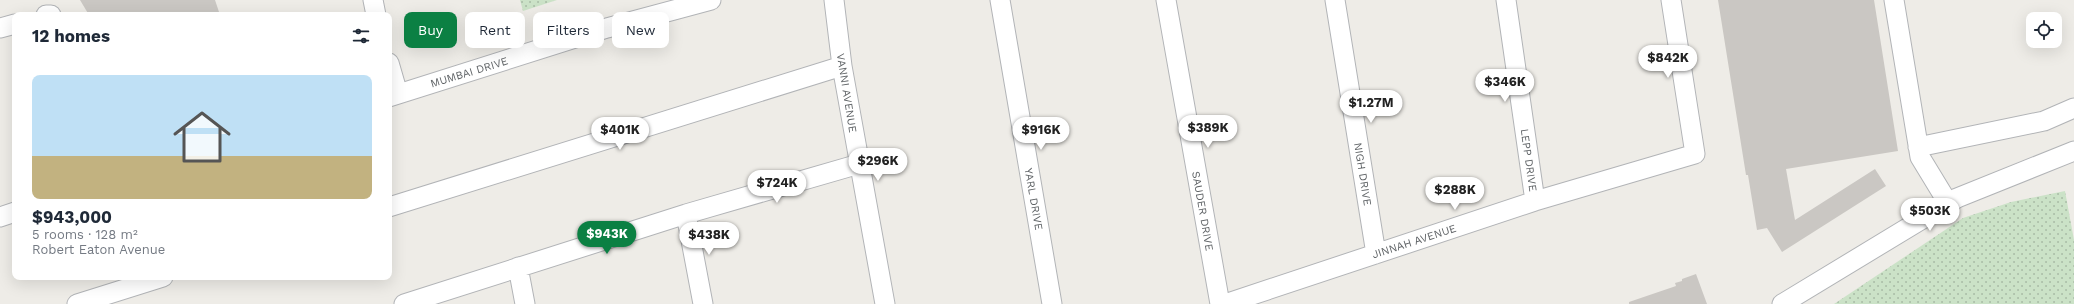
<!DOCTYPE html>
<meta charset="utf-8">
<style>
:root{--surface:#fff;--page:#f6f6f7;--text:#1f2937;--muted:#747a83;--line:#e0e1e3;--accent:#0b8043}
body{margin:0;font-family:"Work Sans",sans-serif;background:var(--page);color:var(--text);height:100vh;display:flex;flex-direction:column;font-size:15px;white-space:nowrap}
*{box-sizing:border-box;margin:0}
p{font-size:13px;color:var(--muted)}
.icon{flex:none;width:22px;height:22px;fill:none;stroke:currentColor;stroke-width:2;stroke-linecap:round;stroke-linejoin:round}
.map{position:relative;flex:1;overflow:hidden}
.sheet{position:absolute;left:12px;top:12px;width:380px;height:268px;display:flex;flex-direction:column;background:var(--surface);border-radius:8px;box-shadow:0 4px 16px #0002}
.sheet>*{flex:none}
.guide{position:absolute;left:404px;top:12px;width:380px;height:36px;display:flex;gap:8px}
.fabs{position:absolute;left:2026px;top:12px;display:grid;gap:8px}
.fabs a{display:grid;place-items:center;width:36px;height:36px;border-radius:8px;background:var(--surface);box-shadow:0 4px 16px #0002;font-size:20px}
.price{position:absolute;translate:-50% -34px;padding:0 9px;border-radius:14px;background:#fff;color:#222;font-size:13px;line-height:26px;filter:drop-shadow(0 1px 2px #0008)}
.price::after{content:'';position:absolute;left:50%;top:24px;width:12px;height:9px;margin-left:-6px;background:inherit;clip-path:polygon(0 0,100% 0,50% 100%)}
.price.active{background:var(--accent);color:#fff}
ul{padding:0;list-style:none}
li{display:grid;align-content:center;gap:8px;height:212px;padding:0 20px}
li+li{border-top:1px solid var(--line)}
li span{display:grid;place-items:center;height:124px;border-radius:8px;color:#555}
li>.icon{margin-inline-start:auto}
span .icon{width:72px;height:72px;fill:#fffc;stroke-width:1}
li b{font-size:17px}
h2{display:flex;justify-content:space-between;align-items:center;height:48px;padding:0 20px;font-size:17px}
.chip{padding:0 14px;border-radius:8px;background:var(--surface);box-shadow:0 4px 16px #0002;font-size:14px;line-height:36px}
.chip.active{background:var(--accent);color:#fff}
.map>svg:first-child{display:block}
.park{fill:url(#park-dots)}
.building{fill:#cac7c3}
.lines{fill:none;stroke-linecap:round;stroke-linejoin:round}
.minor-casing{stroke:#b2b4b7;stroke-width:21}
.minor{stroke:#fff;stroke-width:19}
.labels{text-anchor:middle;stroke-width:3;stroke-linejoin:round;paint-order:stroke}
.street-label{font-size:11px;fill:#5e6265;stroke:#fff}
</style>
<div class="map">
<svg width="2074" height="304" viewBox="0 0 2074 304">
<defs>
<pattern id="park-dots" width="8" height="8" patternUnits="userSpaceOnUse"><rect width="8" height="8" fill="#cbe2c7"/><path d="M2 2h.1M6 6h.1" fill="none" stroke="#a8bba5" stroke-width="1.8" stroke-linecap="round"/></pattern>
</defs>
<rect width="100%" height="100%" fill="#eeece7"/>
<!-- park -->
<path class="park" d="M520,0h37l-34,11z
M2065,191l9,49v64h-240l129,-86 48,-16z"/>
<!-- building -->
<path class="building" d="M80,0h135l4,12 -8,3h-122z
M1718,0h156l24,151 -112,18 9,51 80,-51 11,17 -104,66 -15,-24 -10,2 -9,-55h-2z
M1696,274l11,30h-78v-2l47,-16 -1,-3 7,-2v-2z"/>
<g class="lines">
<defs>
<path id="minor" d="M373,0l3,15
M834,0l8,66 43,238
M1000,0l52,304
M1166,0l54,304
M1335,0l41,254
M1506,0l29,201
M1894,0l26,157 28,46
M46,15h5
M0,28l15,-4
M389,63l9,31
M389,97l218,-69 104,-28
M1918,147l126,-26 30,-13
M389,207l453,-141
M686,214l17,90
M0,217l15,-5
M518,267l7,37
M77,304l86,-27
M404,304l282,-90 173,-50
M1225,304l310,-103 160,-47 -24,-154
M1782,304l175,-106 117,-47"/>
</defs>
<!-- minor casing -->
<use href="#minor" class="minor-casing"/>
<!-- minor -->
<use href="#minor" class="minor"/>
</g>
<g class="labels">
<!-- street labels -->
<g class="street-label">
<text transform="translate(469 72) rotate(-17)" y="4">MUMBAI DRIVE</text>
<text transform="translate(847 93) rotate(81)" y="4">VANNI AVENUE</text>
<text transform="translate(1529 160) rotate(82)" y="4">LEPP DRIVE</text>
<text transform="translate(1363 174) rotate(81)" y="4">NIGH DRIVE</text>
<text transform="translate(1034 199) rotate(80)" y="4">YARL DRIVE</text>
<text transform="translate(1203 211) rotate(80)" y="4">SAUDER DRIVE</text>
<text transform="translate(1414 241) rotate(-18)" y="4">JINNAH AVENUE</text>
</g>
</g>
</svg>
<div class="fabs">
<a><svg class="icon" aria-label="locate" viewBox="0 0 24 24"><circle cx="12" cy="12" r="6"/><path d="M12 2v4M12 18v4M2 12h4M18 12h4"/></svg></a>
</div>
<b class="price" style="left:1668px;top:79px">$842K</b>
<b class="price" style="left:1505px;top:103px">$346K</b>
<b class="price" style="left:1371px;top:124px">$1.27M</b>
<b class="price" style="left:1208px;top:149px">$389K</b>
<b class="price" style="left:620px;top:151px">$401K</b>
<b class="price" style="left:1041px;top:151px">$916K</b>
<b class="price" style="left:878px;top:182px">$296K</b>
<b class="price" style="left:777px;top:204px">$724K</b>
<b class="price" style="left:1455px;top:211px">$288K</b>
<b class="price" style="left:1930px;top:232px">$503K</b>
<b class="price active" style="left:607px;top:255px">$943K</b>
<b class="price" style="left:709px;top:256px">$438K</b>
<div class="guide">
<a class="chip active">Buy</a>
<a class="chip">Rent</a>
<a class="chip">Filters</a>
<a class="chip">New</a>
</div>
<section class="sheet">
<h2>12 homes<svg class="icon" aria-label="filters" viewBox="0 0 24 24"><path d="M4 7h16M4 17h16"/><circle cx="9" cy="7" r="2"/><circle cx="15" cy="17" r="2"/></svg></h2>
<ul>
<li><span style="background:linear-gradient(#bfe0f5 65%,#c2b280 0)"><svg class="icon" aria-label="home" viewBox="0 0 24 24"><path d="M3 11l9-7 9 7M6 9v11h12V9"/></svg></span><div><b>$943,000</b><p>5 rooms · 128 m²</p><p>Robert Eaton Avenue</p></div></li>
</ul>
</section>
</div>
